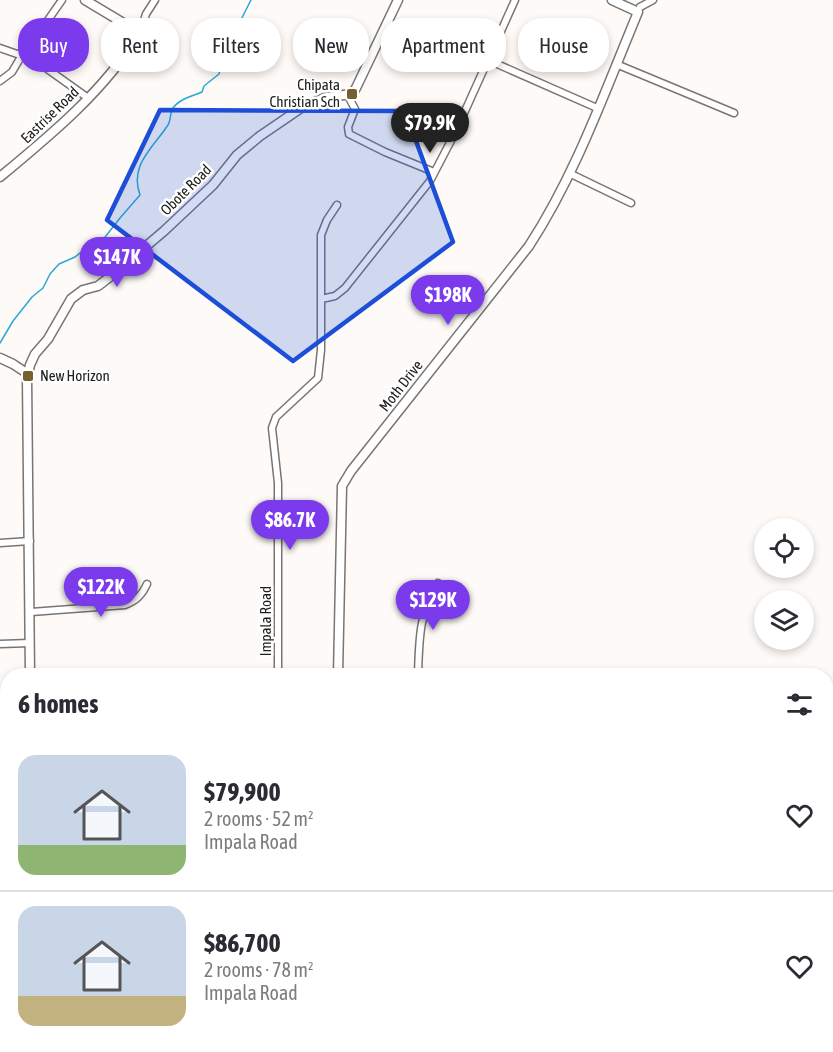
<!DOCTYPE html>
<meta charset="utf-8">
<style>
:root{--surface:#fff;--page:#f7f7f7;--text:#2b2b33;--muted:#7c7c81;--line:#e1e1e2;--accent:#7c3aed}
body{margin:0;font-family:"Asap Condensed",sans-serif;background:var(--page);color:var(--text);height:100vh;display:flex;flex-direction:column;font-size:22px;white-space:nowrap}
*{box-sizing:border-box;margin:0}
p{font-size:20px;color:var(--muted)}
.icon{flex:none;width:33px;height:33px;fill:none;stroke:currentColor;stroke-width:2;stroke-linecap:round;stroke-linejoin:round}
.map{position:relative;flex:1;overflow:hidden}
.panel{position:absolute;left:0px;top:668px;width:834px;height:386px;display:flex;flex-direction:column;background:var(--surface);border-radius:24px 24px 0 0;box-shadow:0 3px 9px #0003}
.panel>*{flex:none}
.guide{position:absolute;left:18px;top:18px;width:798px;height:54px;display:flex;gap:12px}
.tools{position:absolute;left:754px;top:518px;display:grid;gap:12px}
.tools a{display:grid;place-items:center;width:60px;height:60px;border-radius:50%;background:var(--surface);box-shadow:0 3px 9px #0003;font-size:30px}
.price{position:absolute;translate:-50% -51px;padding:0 14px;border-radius:21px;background:var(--accent);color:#fff;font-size:20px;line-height:39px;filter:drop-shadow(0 2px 3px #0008)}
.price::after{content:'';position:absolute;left:50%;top:36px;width:18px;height:14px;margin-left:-9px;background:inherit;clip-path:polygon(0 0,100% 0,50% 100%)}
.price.active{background:#222;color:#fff}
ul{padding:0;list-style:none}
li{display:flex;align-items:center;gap:18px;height:150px;padding:0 18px}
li+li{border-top:2px solid var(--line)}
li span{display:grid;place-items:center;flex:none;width:168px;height:120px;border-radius:18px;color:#555}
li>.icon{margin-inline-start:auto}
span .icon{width:72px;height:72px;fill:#fffc;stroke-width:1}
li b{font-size:26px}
h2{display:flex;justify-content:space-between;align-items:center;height:72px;padding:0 18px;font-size:26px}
.tag{padding:0 21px;border-radius:24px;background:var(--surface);box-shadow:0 3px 9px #0003;font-size:21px;line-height:54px}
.tag.active{background:var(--accent);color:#fff}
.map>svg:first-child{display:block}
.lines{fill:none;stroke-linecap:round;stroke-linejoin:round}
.stream{stroke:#28aad3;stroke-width:1.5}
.street-casing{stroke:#787573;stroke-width:9}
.secondary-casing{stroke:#787573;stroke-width:11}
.highway-casing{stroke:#787573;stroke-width:14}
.street{stroke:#fff;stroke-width:6}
.secondary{stroke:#fff;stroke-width:8}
.highway{stroke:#fff;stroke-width:10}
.marked{fill:#1d4ed8;fill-opacity:0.2;stroke:#1d4ed8;stroke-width:4.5;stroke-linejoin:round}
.poi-dot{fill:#75602f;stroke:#fff;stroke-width:2}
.labels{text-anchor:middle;stroke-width:5;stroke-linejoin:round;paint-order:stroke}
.poi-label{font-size:15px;fill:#21201f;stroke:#fff;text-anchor:end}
.street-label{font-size:15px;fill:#21201f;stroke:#fff}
</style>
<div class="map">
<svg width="833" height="1052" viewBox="0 0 833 1052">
<rect width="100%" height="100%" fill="#fdfaf7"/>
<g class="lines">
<!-- stream -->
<path class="stream" d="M0,343l13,-22 19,-24 11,-9 7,-14 9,-10 16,-7 14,-11 13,-5 18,-23 20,-23c-11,-30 13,-47 28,-70 3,-5 2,-13 5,-17 6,-9 20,-12 29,-16l2,-6 15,-12 6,-23 26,-51"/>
<defs>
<path id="street" d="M640,7l13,-7
M140,33l6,-19 9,-14
M0,48l17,6 8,-1 63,45
M25,53l37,-53
M488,60l109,48
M616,64l118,49
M0,81l12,-9 10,-17
M347,94l8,15 -7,18 1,7 36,18 49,20
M571,174l60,29
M321,299l14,-3 10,-8 85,-107 26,-50 59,-131
M0,543l30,-2
M31,612l94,-7c11,-4 17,-10 22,-21
M0,644l30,-1
M278,675v-192l-6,-55 4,-11 42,-39 3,-28v-115l6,-15 10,-15
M418,675c1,-32 1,-65 20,-92
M0,744h8
M94,1046l8,6
M244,1046l6,6
M551,1046l5,6
M359,1052l7,-6
M610,1052l4,-6"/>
<path id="secondary" d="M0,177c52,-43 104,-86 140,-144l-55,-33
M0,358l13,6 15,10
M30,675l-3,-297 3,-13 5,-11 13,-15 23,-40 12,-9 15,-4 13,-10 53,-45 49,-46 24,-30 23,-19 44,-30 23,-9 25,-3 4,-6 42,-88
M338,675l4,-189 9,-15 178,-225c47,-72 76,-155 109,-234l-26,-12
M0,909h8
M379,1046l7,6
M713,1046l2,6
M29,1052v-6
M472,1052l14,-6"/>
<path id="highway" d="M826,1016l7,-2
M723,1052l19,-6"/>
</defs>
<!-- street casing -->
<use href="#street" class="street-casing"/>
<!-- secondary casing -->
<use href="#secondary" class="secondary-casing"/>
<!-- highway casing -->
<use href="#highway" class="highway-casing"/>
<!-- street -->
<use href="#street" class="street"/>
<!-- secondary -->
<use href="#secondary" class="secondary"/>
<!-- highway -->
<use href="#highway" class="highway"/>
</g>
<!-- marked area -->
<path class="marked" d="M160,110l245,1 48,131 -160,119 -186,-141z"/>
<!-- markers -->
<g class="poi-dot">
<rect x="346" y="88" width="12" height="12" rx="3"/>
<rect x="22" y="370" width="12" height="12" rx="3"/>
</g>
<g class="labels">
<!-- poi labels -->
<g class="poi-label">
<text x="340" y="90">Chipata<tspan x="340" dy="17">Christian Sch</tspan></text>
<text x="40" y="381" text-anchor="start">New Horizon</text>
</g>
<!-- street labels -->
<g class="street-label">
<text transform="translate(50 115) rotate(-44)" y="5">Eastrise Road</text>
<text transform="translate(186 190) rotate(-45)" y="5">Obote Road</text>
<text transform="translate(401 386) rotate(-52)" y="5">Moth Drive</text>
<text transform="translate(266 621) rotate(-90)" y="5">Impala Road</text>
</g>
</g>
</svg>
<div class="tools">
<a><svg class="icon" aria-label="locate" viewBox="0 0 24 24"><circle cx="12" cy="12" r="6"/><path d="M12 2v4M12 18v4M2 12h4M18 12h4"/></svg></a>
<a><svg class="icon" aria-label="layers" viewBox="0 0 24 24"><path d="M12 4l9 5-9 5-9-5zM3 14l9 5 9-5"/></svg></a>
</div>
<b class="price active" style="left:430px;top:154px">$79.9K</b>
<b class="price" style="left:117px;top:288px">$147K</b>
<b class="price" style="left:448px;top:326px">$198K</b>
<b class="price" style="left:290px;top:551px">$86.7K</b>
<b class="price" style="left:101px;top:618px">$122K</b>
<b class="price" style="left:433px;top:631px">$129K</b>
<div class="guide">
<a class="tag active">Buy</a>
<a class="tag">Rent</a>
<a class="tag">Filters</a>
<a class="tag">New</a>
<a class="tag">Apartment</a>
<a class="tag">House</a>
</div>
<section class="panel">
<h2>6 homes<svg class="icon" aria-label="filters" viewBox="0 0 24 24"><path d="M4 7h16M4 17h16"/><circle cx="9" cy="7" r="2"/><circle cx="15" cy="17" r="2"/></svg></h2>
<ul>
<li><span style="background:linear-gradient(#c9d6e8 75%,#8fb573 0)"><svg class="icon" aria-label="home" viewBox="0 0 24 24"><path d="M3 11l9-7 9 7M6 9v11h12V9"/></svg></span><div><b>$79,900</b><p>2 rooms · 52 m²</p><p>Impala Road</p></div><svg class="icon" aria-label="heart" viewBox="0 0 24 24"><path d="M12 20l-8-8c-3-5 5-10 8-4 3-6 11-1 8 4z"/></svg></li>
<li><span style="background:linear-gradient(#c9d6e8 75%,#c2b280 0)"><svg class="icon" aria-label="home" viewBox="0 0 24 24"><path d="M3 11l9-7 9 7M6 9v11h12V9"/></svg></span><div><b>$86,700</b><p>2 rooms · 78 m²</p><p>Impala Road</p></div><svg class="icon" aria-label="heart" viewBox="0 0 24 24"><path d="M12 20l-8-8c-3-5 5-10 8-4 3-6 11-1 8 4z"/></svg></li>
</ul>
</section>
</div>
